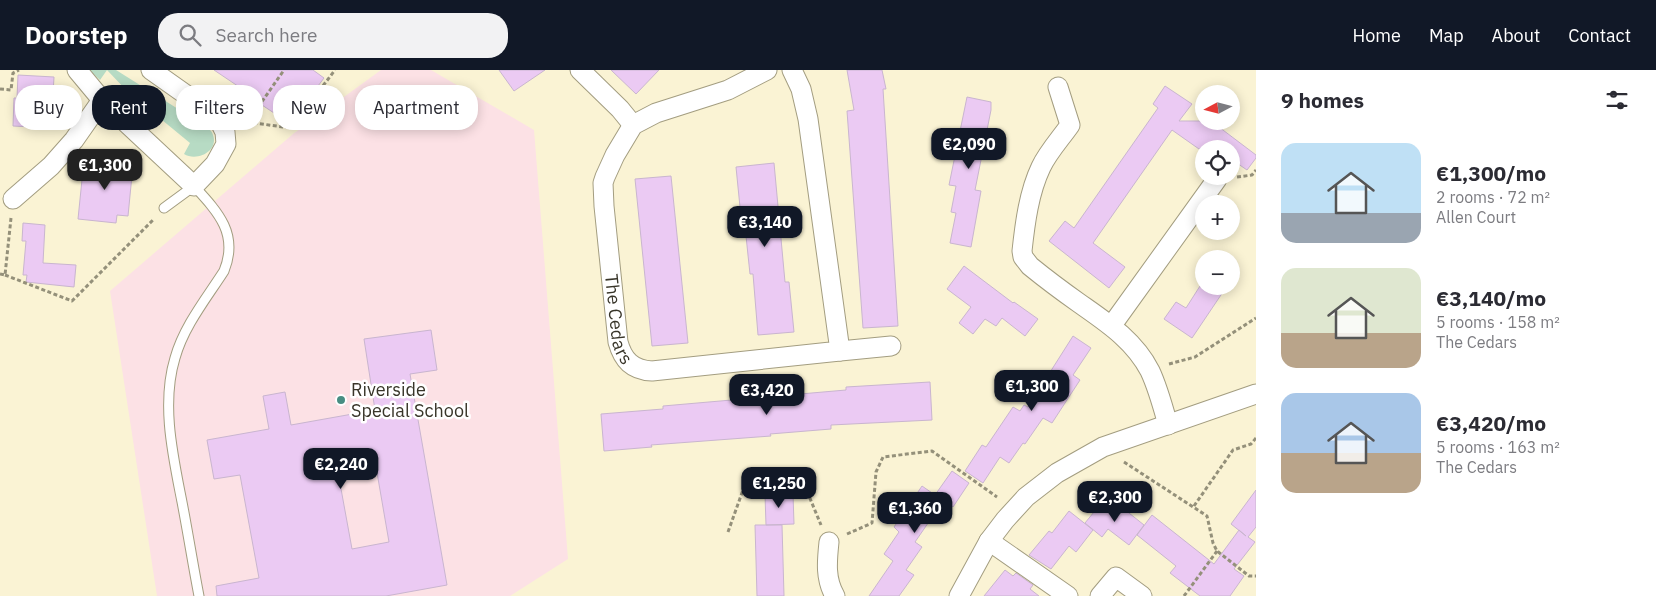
<!DOCTYPE html>
<meta charset="utf-8">
<style>
:root{--surface:#fff;--page:#f2f2f3;--text:#2b2b33;--muted:#7c7c81;--accent:#111827}
body{margin:0;font-family:"IBM Plex Sans",sans-serif;background:var(--page);color:var(--text);height:100vh;display:flex;flex-direction:column;font-size:19px;white-space:nowrap}
*{box-sizing:border-box;margin:0}
p{font-size:16px;color:var(--muted)}
.icon{flex:none;width:28px;height:28px;fill:none;stroke:currentColor;stroke-width:2;stroke-linecap:round;stroke-linejoin:round}
.map{position:relative;flex:1;overflow:hidden}
.side{display:flex;flex-direction:column;background:var(--surface);width:400px}
.side>*{flex:none}
.hud{position:absolute;left:15px;top:15px;width:475px;height:45px;display:flex;gap:10px}
.needle{width:32px;rotate:263deg}
.fabs{position:absolute;left:1195px;top:15px;display:grid;gap:10px}
.fabs a{display:grid;place-items:center;width:45px;height:45px;border-radius:50%;background:var(--surface);box-shadow:0 2px 12px #0003;font-size:25px}
.price{position:absolute;translate:-50% -42px;padding:0 11px;border-radius:10px;background:var(--accent);color:#fff;font-size:16px;line-height:32px;filter:drop-shadow(0 1px 2px #0008)}
.price::after{content:'';position:absolute;left:50%;top:30px;width:15px;height:11px;margin-left:-8px;background:inherit;clip-path:polygon(0 0,100% 0,50% 100%)}
.price.selected{background:#222;color:#fff}
ul{padding:0;list-style:none}
li{display:flex;align-items:center;gap:15px;height:125px;padding:0 25px}
li span{display:grid;place-items:center;flex:none;width:140px;height:100px;border-radius:15px;color:#555}
li>.icon{margin-inline-start:auto}
span .icon{width:60px;height:60px;fill:#fffc;stroke-width:1}
li b{font-size:21px}
h2{display:flex;justify-content:space-between;align-items:center;height:60px;padding:0 25px;font-size:21px}
.tag{padding:0 18px;border-radius:20px;background:var(--surface);box-shadow:0 2px 12px #0003;font-size:18px;line-height:45px}
.tag.selected{background:var(--accent);color:#fff}
header{display:flex;align-items:center;gap:30px;box-sizing:border-box;height:70px;padding:0 25px;background:var(--accent);color:#fff}
header strong{font-size:24px}
nav{display:flex;gap:28px;margin-inline-start:auto;font-size:18px}
.search{width:350px;height:45px;background:var(--page);display:flex;align-items:center;gap:12px;box-sizing:border-box;padding:0 18px;border-radius:20px;color:var(--muted);font-size:19px}
main{display:flex;flex:1;min-height:0}
.map>svg:first-child{display:block}
.education{fill:#fce1e5}
.green{fill:#b7dbc4}
.building{fill:#ebcaf3;stroke:#c9b5cf;fill-rule:evenodd}
.lines{fill:none;stroke-linecap:round;stroke-linejoin:round}
.lane-casing{stroke:#a39d80;stroke-width:11}
.street-casing{stroke:#a39d80;stroke-width:21}
.path{stroke:#94907a;stroke-width:3;stroke-dasharray:4 2.5;stroke-linecap:butt}
.lane{stroke:#fff;stroke-width:9}
.street{stroke:#fff;stroke-width:19}
.poi-dot{fill:#488d82;stroke:#fff;stroke-width:2}
.labels{text-anchor:middle;stroke-width:5;stroke-linejoin:round;paint-order:stroke}
.street-label{font-size:18px;fill:#383529;stroke:#fff}
.poi-label{font-size:18px;fill:#383529;stroke:#fff;text-anchor:start}
</style>
<header>
<strong>Doorstep</strong>
<div class="search"><svg class="icon" aria-label="search" viewBox="0 0 24 24"><circle cx="10" cy="10" r="6"/><path d="M15 15l6 6"/></svg>Search here</div>
<nav><a>Home</a><a>Map</a><a>About</a><a>Contact</a></nav>
</header>
<main>
<div class="map">
<svg width="1256" height="526" viewBox="0 0 1256 526">
<rect width="100%" height="100%" fill="#faf3d4"/>
<!-- education -->
<path class="education" d="M381,0h50l103,60 34,429 -58,37h-353l-47,-305 183,-157z"/>
<!-- green -->
<path class="green" d="M89,0h27l86,54c4,3 10,6 11,11 6,16 -16,27 -29,19l6,-11 -62,-51 -21,-22 -7,10z"/>
<!-- building -->
<path class="building" d="M214,0h99l11,8 -21,28 -13,-9 -13,18 -15,-10 1,-2z
M499,0h46l-31,21z
M611,0h48l-23,24z
M847,0h35l4,19h-3l15,237 -35,2 -16,-217 7,-1z
M18,5l36,2 -3,51 -38,-2 1,-28h3z
M1165,16l27,18 -13,17h32l45,34v3l-9,12 -16,-11v-10h-32l-27,-19 -79,113 32,24 -16,21 -60,-47 16,-20 9,7 84,-120 -5,-4z
M967,27l24,5v8l-16,80 6,1 -10,56 -21,-4 6,-30 -5,-1 5,-26 -7,-1z
M84,90l49,5 -5,51 -11,-1 -1,8 -38,-4z
M774,93l11,119h4l5,50 -36,3 -5,-61h-3l-6,-57h-3l-5,-50z
M671,106l17,167 -36,3 -17,-167z
M23,153l22,2 -2,38 33,2 -2,22 -48,-5 1,-7h-4l3,-34h-4z
M964,196l49,37 1,-1 24,17 -13,17 -23,-18 -6,8 -11,-7 -12,15 -14,-11 12,-16 -24,-18z
M1200,216h27l-35,52 -28,-19 12,-17 10,6z
M431,260l6,40 -27,4 37,211 -61,11h-169l-1,-10 43,-8 -19,-103 -26,4 -7,-39 62,-11 -6,-33 22,-4 6,33 84,-15 -11,-71zM375,391l14,81 -37,7 -15,-82z
M1073,266l18,12 -18,27 7,5 -28,43 -9,-5 -18,26 -2,-1 -14,20 -9,-6 -17,26 -18,-12 17,-26 4,2 27,-40 7,4 4,-6 4,2z
M930,312l2,38 -101,5v4l-61,5 1,2 -120,9 1,2 -48,4 -3,-37 62,-5v-3l183,-16v-3z
M952,401l17,12 -16,24 -9,-7 -29,42 7,5 -16,23 8,5 -15,21h-30l24,-35 -9,-7 15,-22 -5,-5 28,-41 13,9z
M1256,420v37l-8,10 7,5 -21,27 10,7 -14,20h-30l-30,-23 6,-7 -39,-31 15,-20 62,49 25,-34 7,6 -15,-12z
M793,424l1,30 -28,1 -1,-30z
M1103,431l17,13 4,-5 20,16 -15,20 -21,-16 -6,8 -17,-14z
M1069,441l24,19 -17,22 -7,-6 -18,23 -22,-14 20,-24 3,2z
M755,455h27l2,71h-27z
M1005,500l8,6 3,-3 17,12 -3,4 9,7h-55z"/>
<g class="lines">
<defs>
<path id="lane" d="M164,138l30,-22c24,26 45,48 30,85 -18,28 -40,55 -49,87 -14,46 -2,98 7,144 6,31 11,63 17,94"/>
<g id="street">
<path d="M77,0l25,30 92,86 21,-22 11,-20 -1,-12 -6,-12 -10,-9 -58,-41"/>
<path d="M580,0l40,39 13,16"/>
<path id="s1" d="M767,0l-39,20 -72,23 -23,12 -18,30 -10,22 -2,6 1,23 14,136c5,18 14,28 34,29l188,-20 -32,-232 -7,-30 -9,-19"/>
<path d="M1058,17l12,38c-9,13 -22,27 -29,42 -12,25 -16,56 -19,84l1,6 7,9c16,13 32,25 49,37 27,19 55,37 71,68 8,17 13,36 18,54"/>
<path d="M13,129l38,-33 23,-26 28,-40"/>
<path d="M1112,255l105,-146"/>
<path d="M840,281l51,-5"/>
<path d="M989,471l79,55"/>
<path d="M829,472c-2,19 -4,37 6,54"/>
<path d="M959,526l30,-55 16,-21 21,-23 31,-24 46,-26 153,-53"/>
<path d="M1100,526l16,-19 26,19"/>
</g>
</defs>
<!-- lane casing -->
<use href="#lane" class="lane-casing"/>
<!-- street casing -->
<use href="#street" class="street-casing"/>
<!-- path -->
<path class="path" d="M0,19l11,1 2,-17 6,-3
M133,31l9,-13
M155,51l10,-16
M247,52l44,6 44,-58
M247,53l37,-53
M1237,107l15,-2 4,-5
M0,204l5,1 6,-57
M5,205l67,26 81,-81
M1169,294l26,-7 61,-39
M1124,392l83,54 6,27 4,8 32,25h7
M1194,436l39,-56 18,-6 5,-6
M728,462l15,-42 6,-11 15,-3 45,20 12,29
M847,464l25,-11 4,-51 7,-15 49,-6 65,46
M1184,526l33,-45"/>
<!-- lane -->
<use href="#lane" class="lane"/>
<!-- street -->
<use href="#street" class="street"/>
</g>
<!-- markers -->
<circle class="poi-dot" cx="341" cy="330" r="5"/>
<g class="labels">
<!-- street labels -->
<g class="street-label">
<text dy="6" stroke="none"><textPath href="#s1" startOffset="348">The Cedars</textPath></text>
</g>
<!-- poi labels -->
<g class="poi-label">
<text x="351" y="326">Riverside<tspan x="351" dy="21">Special School</tspan></text>
</g>
</g>
</svg>
<div class="fabs">
<a><svg class="needle" viewBox="-14 -14 28 28"><path d="M0-13l5 13h-10z" fill="#e53935"/><path d="M0 13l5-13h-10z" fill="#7c7c81"/></svg></a>
<a><svg class="icon" aria-label="locate" viewBox="0 0 24 24"><circle cx="12" cy="12" r="6"/><path d="M12 2v4M12 18v4M2 12h4M18 12h4"/></svg></a>
<a>+</a>
<a>−</a>
</div>
<b class="price" style="left:969px;top:100px">€2,090</b>
<b class="price selected" style="left:105px;top:121px">€1,300</b>
<b class="price" style="left:765px;top:178px">€3,140</b>
<b class="price" style="left:1032px;top:342px">€1,300</b>
<b class="price" style="left:767px;top:346px">€3,420</b>
<b class="price" style="left:341px;top:420px">€2,240</b>
<b class="price" style="left:779px;top:439px">€1,250</b>
<b class="price" style="left:1115px;top:453px">€2,300</b>
<b class="price" style="left:915px;top:464px">€1,360</b>
<div class="hud">
<a class="tag">Buy</a>
<a class="tag selected">Rent</a>
<a class="tag">Filters</a>
<a class="tag">New</a>
<a class="tag">Apartment</a>
</div>
</div>
<section class="side">
<h2>9 homes<svg class="icon" aria-label="filters" viewBox="0 0 24 24"><path d="M4 7h16M4 17h16"/><circle cx="9" cy="7" r="2"/><circle cx="15" cy="17" r="2"/></svg></h2>
<ul>
<li><span style="background:linear-gradient(#bfe0f5 70%,#9aa5b1 0)"><svg class="icon" aria-label="home" viewBox="0 0 24 24"><path d="M3 11l9-7 9 7M6 9v11h12V9"/></svg></span><div><b>€1,300/mo</b><p>2 rooms · 72 m²</p><p>Allen Court</p></div></li>
<li><span style="background:linear-gradient(#dfe7d0 65%,#b9a48a 0)"><svg class="icon" aria-label="home" viewBox="0 0 24 24"><path d="M3 11l9-7 9 7M6 9v11h12V9"/></svg></span><div><b>€3,140/mo</b><p>5 rooms · 158 m²</p><p>The Cedars</p></div></li>
<li><span style="background:linear-gradient(#a9c7e8 60%,#b9a48a 0)"><svg class="icon" aria-label="home" viewBox="0 0 24 24"><path d="M3 11l9-7 9 7M6 9v11h12V9"/></svg></span><div><b>€3,420/mo</b><p>5 rooms · 163 m²</p><p>The Cedars</p></div></li>
</ul>
</section>
</main>
